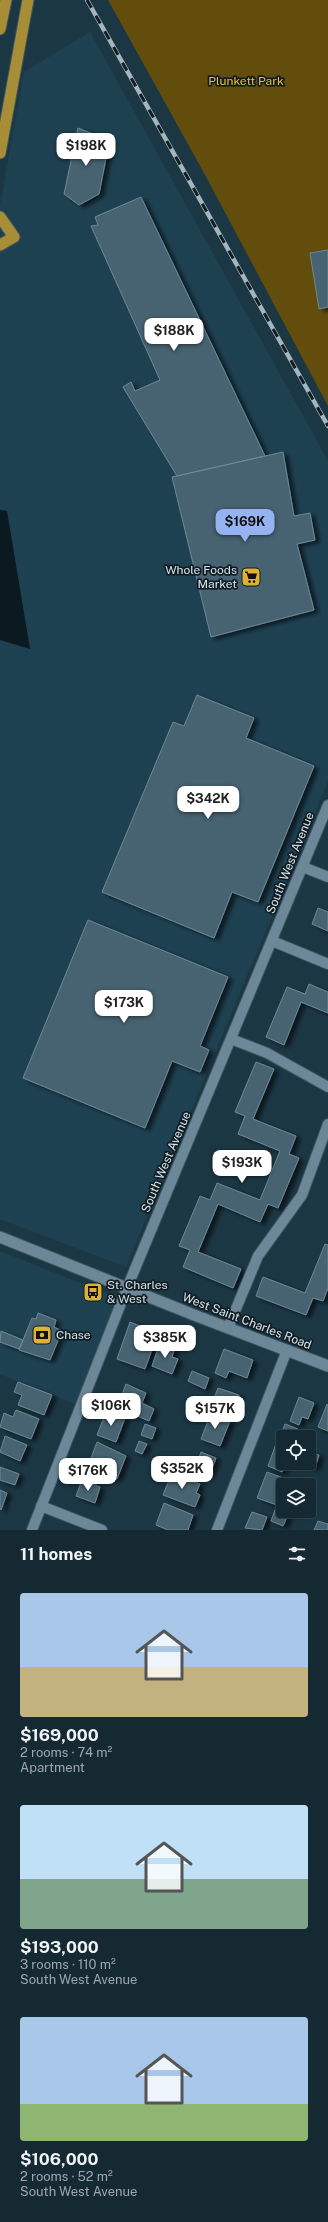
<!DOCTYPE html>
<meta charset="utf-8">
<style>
:root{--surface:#152933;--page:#1e313b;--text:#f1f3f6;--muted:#9da6ac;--line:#34454e;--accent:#95b2f1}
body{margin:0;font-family:"Public Sans",sans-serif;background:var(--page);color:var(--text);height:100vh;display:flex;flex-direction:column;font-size:15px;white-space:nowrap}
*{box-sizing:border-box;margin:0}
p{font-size:13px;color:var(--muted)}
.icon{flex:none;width:22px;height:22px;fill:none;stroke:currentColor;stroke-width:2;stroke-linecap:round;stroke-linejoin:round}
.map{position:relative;height:1530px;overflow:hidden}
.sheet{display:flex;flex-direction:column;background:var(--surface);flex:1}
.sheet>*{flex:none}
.controls{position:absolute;left:276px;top:1430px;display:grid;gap:8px}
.controls a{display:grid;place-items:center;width:40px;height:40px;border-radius:4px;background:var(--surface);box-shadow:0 4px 16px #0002,0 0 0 1px var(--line);font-size:20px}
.price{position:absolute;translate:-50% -34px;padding:0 9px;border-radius:8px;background:#fff;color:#222;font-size:13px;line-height:26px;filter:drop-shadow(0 1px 2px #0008)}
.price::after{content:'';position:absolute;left:50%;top:24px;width:12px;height:9px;margin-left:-6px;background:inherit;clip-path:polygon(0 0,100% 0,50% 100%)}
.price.on{background:var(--accent);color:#111}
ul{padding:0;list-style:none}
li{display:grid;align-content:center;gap:8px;height:212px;padding:0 20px}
li span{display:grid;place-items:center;height:124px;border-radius:4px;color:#555}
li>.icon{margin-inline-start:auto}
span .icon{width:72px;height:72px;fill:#fffc;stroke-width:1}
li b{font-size:17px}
h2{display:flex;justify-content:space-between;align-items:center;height:48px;padding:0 20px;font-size:17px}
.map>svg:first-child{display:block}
.built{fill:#1e4152}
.green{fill:#634d0c}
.water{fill:#0b1920}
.building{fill:#476371;stroke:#6b8898;filter:url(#shadow)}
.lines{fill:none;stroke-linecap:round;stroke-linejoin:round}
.minor-casing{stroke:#3e5560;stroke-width:12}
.secondary-casing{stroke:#3e5560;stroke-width:13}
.trunk-casing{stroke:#3e5560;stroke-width:13}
.minor{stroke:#6c8898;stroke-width:10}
.secondary{stroke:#6c8898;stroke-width:11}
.trunk{stroke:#a78e36;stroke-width:11}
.rail-casing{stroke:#a3b5be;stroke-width:4.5}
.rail{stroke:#111d23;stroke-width:3;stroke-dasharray:9;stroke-linecap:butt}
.labels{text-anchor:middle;stroke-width:3.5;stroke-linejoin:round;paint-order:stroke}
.park-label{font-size:12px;fill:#ecbe39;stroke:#111d23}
.poi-label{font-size:12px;fill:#d5e4ec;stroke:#111d23;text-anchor:start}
.street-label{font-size:12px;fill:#d5e4ec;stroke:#111d23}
</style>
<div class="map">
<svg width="328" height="1530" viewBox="0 0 328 1530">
<defs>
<filter id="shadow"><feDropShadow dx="4.5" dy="2.5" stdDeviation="2" flood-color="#0009"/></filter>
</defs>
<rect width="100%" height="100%" fill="#1c3744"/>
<!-- built -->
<path class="built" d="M90,32l238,429v320l-202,486 -126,-48v-1014l24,-133z
M0,1251l118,47 -43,106 -75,-30z"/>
<!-- green -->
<path class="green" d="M108,0h220v406l-124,-233z"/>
<!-- water -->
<path class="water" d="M0,510l7,1 23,138 -30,-9z"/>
<!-- building -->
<path class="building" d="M78,128l28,11 -2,8 4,1 -9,46 -20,11 -15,-11z
M141,197l124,259 -88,20 -54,-89 8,-5 4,9 25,-11 -69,-154 7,-1 -3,-8z
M328,250v57l-9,2 -9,-56z
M283,452l11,64 16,-3 5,27 -18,4 17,66 -103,27 -39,-160z
M197,695l57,23 -8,20 68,28 -56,136 -26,-10 -18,46 -112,-46 71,-170 11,4z
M318,908l10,4v19l-16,-7z
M88,920l140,57 -28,69 9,4 -9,22 -28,-11 -27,67 -122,-50z
M309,984l19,8v21l-27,-11 -17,43 -18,-8 21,-50 18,7z
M256,1062l18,7 -21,50 43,17 -7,18 10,4 -21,50 -10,-4 -8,18 -42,-18 -20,48 43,17 -8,19 -50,-21 7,-17 -11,-4 21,-50 10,4 7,-17 43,17 20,-49 -42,-17 7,-18 -10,-4z
M325,1244l3,1v43l-5,13 -10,-3 -7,17 -50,-19 7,-19 42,16z
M38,1313l18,7 -2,7 8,4 -12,29 -31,-10 13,-32 4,1z
M130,1322l28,11 -13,36 -28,-10z
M1,1331l22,9 -4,9 -19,-7z
M160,1343l15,5 -3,9 6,2 -6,15 -20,-8z
M224,1349l29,11 -6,18 -18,-7 -3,7 -11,-5z
M192,1371l17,7 -4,11 -17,-8z
M18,1382l34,13 -8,20 -26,-10 4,-10 -8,-3z
M126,1384l20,9 -4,10 12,6 -5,12 -41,-18 5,-9 8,3z
M218,1388l21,7 -7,19 -12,-4 2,-5 -9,-4z
M299,1397l15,6 -6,16 -6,-2 -3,8 -9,-4z
M327,1404l1,1v26l-10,-4z
M16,1410l23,9 -8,20 -31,-12 4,-14 9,4z
M106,1412l19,6 -9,24 -19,-7z
M211,1413l19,8 -10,25 -19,-7z
M145,1424l11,4 -4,11 -11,-4z
M285,1424l13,5 -4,8 -13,-3z
M5,1436l22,9 -7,16 -20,-9z
M139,1441l8,3 -5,10 -7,-3z
M277,1441l6,2v20h3l-4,9 -14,-6z
M97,1442l29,14 -9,23 -27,-10 3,-7 -3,-1z
M201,1452l15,6 -6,16 -15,-6z
M309,1452l10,3 -4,13 -11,-4 5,-1z
M0,1467l19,7 -4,11 -15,-5z
M267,1472l19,7 -9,26 -20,-7z
M172,1473l28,11 -4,9 4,2 -5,12 -32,-12z
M82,1480l18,7 -5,16 -19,-7z
M0,1490l7,3 -6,17 -1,-1z
M164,1503l29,12 -5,15h-20l-12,-5z
M275,1510l13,5 -5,11 -12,-5z
M252,1512l15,5 -5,13 -17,-2z
M318,1521l10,3v6h-14z"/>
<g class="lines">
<defs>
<path id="minor" d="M303,867l25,10
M272,941l56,23
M231,1039l36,14 61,34
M228,1328l30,-72 44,-61 26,-71
M41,1506l61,24
M32,1530l95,-242 201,-483
M217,1530l70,-180"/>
<path id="secondary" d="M0,1237l194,78 134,51"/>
<path id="trunk" d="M0,29l6,-29
M0,153l28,-153
M0,217l14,20 -14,8"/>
</defs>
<!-- minor casing -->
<use href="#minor" class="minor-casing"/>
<!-- secondary casing -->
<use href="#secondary" class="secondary-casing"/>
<!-- trunk casing -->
<use href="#trunk" class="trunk-casing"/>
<!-- minor -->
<use href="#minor" class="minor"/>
<!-- secondary -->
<use href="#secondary" class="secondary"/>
<!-- trunk -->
<use href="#trunk" class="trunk"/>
<defs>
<path id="rail" d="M87,0l241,426"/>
</defs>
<!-- rail casing -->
<use href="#rail" class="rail-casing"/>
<!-- rail -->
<use href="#rail" class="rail"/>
</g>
<!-- icons -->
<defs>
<symbol id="supermarket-square" viewBox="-11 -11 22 22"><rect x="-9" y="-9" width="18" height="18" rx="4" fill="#ddb133" stroke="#111d23"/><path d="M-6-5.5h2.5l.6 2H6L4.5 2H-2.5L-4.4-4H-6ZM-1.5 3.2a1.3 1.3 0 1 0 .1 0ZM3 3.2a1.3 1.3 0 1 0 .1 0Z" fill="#111"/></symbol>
<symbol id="bus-square" viewBox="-11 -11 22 22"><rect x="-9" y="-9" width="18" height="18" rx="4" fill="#ddb133" stroke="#111d23"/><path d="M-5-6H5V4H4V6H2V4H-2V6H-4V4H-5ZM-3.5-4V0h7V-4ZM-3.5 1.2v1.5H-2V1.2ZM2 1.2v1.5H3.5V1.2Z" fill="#111"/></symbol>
<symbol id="bank-square" viewBox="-11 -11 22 22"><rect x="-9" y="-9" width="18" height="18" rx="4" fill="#ddb133" stroke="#111d23"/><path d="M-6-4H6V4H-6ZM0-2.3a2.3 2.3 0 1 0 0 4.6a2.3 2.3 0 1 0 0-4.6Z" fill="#111"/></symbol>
</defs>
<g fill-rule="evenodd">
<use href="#supermarket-square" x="240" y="566" width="22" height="22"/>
<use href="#bus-square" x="82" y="1281" width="22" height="22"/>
<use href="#bank-square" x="31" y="1324" width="22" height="22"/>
</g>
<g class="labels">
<!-- park labels -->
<g class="park-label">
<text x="246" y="85">Plunkett Park</text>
</g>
<!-- poi labels -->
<g class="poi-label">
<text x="237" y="574" text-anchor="end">Whole Foods<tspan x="237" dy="14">Market</tspan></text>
<text x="107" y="1289">St. Charles<tspan x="107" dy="14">&amp; West</tspan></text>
<text x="56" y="1339">Chase</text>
</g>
<!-- street labels -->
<g class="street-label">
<text transform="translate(290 863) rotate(-68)" y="4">South West Avenue</text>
<text transform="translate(166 1162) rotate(-67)" y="4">South West Avenue</text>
<text transform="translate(247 1321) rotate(21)" y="4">West Saint Charles Road</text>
</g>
</g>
</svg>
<div class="controls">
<a><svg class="icon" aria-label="locate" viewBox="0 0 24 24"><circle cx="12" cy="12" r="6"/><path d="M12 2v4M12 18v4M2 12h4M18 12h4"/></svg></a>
<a><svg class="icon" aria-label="layers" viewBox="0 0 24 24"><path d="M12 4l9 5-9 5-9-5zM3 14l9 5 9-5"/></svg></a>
</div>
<b class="price" style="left:86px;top:167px">$198K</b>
<b class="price" style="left:174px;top:352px">$188K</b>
<b class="price on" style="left:245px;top:543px">$169K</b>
<b class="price" style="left:208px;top:820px">$342K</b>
<b class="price" style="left:124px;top:1024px">$173K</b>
<b class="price" style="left:242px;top:1184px">$193K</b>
<b class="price" style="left:165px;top:1359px">$385K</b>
<b class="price" style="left:111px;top:1427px">$106K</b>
<b class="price" style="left:215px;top:1430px">$157K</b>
<b class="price" style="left:182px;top:1490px">$352K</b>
<b class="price" style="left:88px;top:1492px">$176K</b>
</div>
<section class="sheet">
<h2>11 homes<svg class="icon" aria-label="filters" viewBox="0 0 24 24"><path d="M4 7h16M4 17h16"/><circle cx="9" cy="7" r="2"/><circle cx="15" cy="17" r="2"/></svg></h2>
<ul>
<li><span style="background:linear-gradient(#a9c7e8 60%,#c2b280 0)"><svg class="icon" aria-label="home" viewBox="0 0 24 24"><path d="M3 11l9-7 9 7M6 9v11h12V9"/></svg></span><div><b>$169,000</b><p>2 rooms · 74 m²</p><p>Apartment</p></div></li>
<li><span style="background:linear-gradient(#bfe0f5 60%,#7fa58c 0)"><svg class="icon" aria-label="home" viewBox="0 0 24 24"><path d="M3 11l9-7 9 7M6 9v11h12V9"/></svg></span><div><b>$193,000</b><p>3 rooms · 110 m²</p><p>South West Avenue</p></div></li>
<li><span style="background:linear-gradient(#a9c7e8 70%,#8fb573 0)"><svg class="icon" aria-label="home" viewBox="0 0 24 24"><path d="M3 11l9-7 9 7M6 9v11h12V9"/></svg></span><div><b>$106,000</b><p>2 rooms · 52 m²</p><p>South West Avenue</p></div></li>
</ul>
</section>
